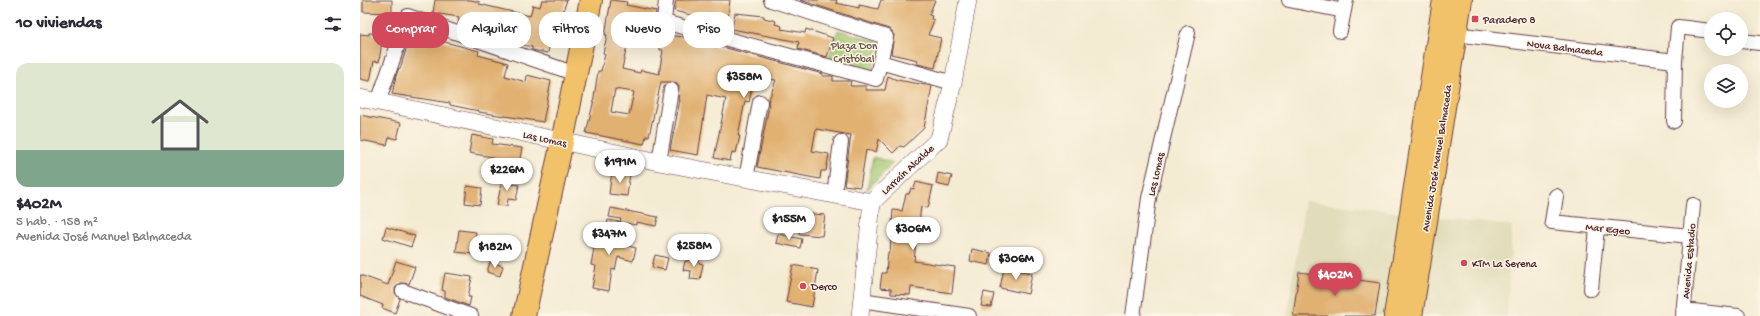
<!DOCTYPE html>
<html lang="es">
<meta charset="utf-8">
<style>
:root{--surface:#fff;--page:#f2f2f3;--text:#2b2b33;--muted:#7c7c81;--accent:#d1495b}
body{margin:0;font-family:"Gochi Hand",sans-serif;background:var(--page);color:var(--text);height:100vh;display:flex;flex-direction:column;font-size:15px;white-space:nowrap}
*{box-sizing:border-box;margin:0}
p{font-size:13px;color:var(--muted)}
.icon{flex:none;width:22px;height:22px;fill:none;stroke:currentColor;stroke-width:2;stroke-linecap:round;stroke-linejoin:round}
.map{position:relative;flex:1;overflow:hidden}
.drawer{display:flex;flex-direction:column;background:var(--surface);width:360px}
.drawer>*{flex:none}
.top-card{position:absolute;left:12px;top:12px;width:380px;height:36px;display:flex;gap:8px}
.buttons{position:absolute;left:1344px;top:12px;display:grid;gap:8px}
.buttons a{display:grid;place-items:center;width:44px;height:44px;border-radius:50%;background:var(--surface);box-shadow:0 4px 16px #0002;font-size:20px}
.price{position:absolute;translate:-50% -34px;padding:0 9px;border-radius:14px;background:#fff;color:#222;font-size:13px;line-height:26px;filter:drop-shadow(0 1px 2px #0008)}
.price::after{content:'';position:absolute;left:50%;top:24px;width:12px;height:9px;margin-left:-6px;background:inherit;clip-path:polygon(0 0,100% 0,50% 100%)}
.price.active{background:var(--accent);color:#fff}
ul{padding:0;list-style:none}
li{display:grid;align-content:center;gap:8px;height:212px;padding:0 16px}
li span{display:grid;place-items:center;height:124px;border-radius:12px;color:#555}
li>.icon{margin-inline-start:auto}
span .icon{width:72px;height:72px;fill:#fffc;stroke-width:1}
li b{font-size:17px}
h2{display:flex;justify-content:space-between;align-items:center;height:48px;padding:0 16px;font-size:17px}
.chip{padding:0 14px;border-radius:16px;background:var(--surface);box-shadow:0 4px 16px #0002;font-size:14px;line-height:36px}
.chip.active{background:var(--accent);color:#fff}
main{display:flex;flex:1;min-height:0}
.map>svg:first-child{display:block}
.built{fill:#e1dcba}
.green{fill:#a0c670;stroke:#75724e}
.building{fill:#e1b172;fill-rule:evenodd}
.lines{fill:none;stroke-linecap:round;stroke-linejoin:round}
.minor-casing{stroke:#643e44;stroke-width:16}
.tertiary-casing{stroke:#643e44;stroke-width:18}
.primary-casing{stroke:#643e44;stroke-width:24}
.minor{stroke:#fff;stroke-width:14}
.tertiary{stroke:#fff;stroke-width:17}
.primary{stroke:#f2c26a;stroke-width:22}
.poi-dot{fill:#d1495b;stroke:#fcf5e5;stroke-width:1.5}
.labels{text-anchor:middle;stroke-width:3;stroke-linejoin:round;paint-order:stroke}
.poi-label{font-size:11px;fill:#4a1f2b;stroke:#fcf5e5;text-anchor:start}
.park-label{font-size:11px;fill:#645140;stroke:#fcf5e5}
.street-label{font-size:11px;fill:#4a1f2b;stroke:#fcf5e5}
</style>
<main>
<section class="drawer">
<h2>10 viviendas<svg class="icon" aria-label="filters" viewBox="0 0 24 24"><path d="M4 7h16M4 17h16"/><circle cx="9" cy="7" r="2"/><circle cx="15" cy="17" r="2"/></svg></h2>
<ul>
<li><span style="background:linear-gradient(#dfe7d0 70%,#7fa58c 0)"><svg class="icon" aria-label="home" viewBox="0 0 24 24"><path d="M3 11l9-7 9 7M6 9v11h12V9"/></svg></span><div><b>$402M</b><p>5 hab. · 158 m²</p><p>Avenida José Manuel Balmaceda</p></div></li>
</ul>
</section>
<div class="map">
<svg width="1400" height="316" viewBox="0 0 1400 316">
<rect width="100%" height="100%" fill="#fcf5e5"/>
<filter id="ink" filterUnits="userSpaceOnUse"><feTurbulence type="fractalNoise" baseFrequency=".025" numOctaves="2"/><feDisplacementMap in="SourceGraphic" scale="8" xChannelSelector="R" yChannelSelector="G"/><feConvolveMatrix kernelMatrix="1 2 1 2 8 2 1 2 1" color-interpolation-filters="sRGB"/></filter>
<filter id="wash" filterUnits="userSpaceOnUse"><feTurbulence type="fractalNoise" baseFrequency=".012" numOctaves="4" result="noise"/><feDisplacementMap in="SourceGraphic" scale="16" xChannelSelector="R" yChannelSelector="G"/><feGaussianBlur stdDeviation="0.9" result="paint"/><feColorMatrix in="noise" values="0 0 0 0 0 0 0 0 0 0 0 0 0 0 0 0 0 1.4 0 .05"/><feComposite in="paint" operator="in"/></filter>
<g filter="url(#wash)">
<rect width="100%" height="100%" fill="#f4ebd3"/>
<!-- built -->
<path class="built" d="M945,201l207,25 -5,90h-220z"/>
<!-- green -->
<path class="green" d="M351,15l17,3 -3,12 -17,-2z
M478,30l42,12 -9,31 -43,-13z
M513,157l20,6 -26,27z"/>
<g id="blocks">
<!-- building -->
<path class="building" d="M3,0h29v13l-29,-1z
M75,0h36l9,2 -1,2 51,12 3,-11 7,2 2,-7h25l-5,14 -3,-1 -2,7 -3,-1 -6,34 -16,-3v-3l-25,-6 1,-3 -26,-5v-3l-24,-6 1,-7 -26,-4z
M251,0l16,2 -1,3 30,6 -3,20 15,1v3l23,3 18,5 -1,3 18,2 97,26 -1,2h11v5h18l-1,5h16v4h19l3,-14 9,4 35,6 -8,42 -20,19 -4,-1 -7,7 -14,-14 -3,13 -10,-2 -6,37 -16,-2 7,-50 -35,-6 -4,22 17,3 -3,17h-5l-1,8 -63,-12 12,-61 -1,-4 8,-22 -22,-3 -5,25 -4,-1 -7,35h2l-4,17 -4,-1 -2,9 -16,-3 12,-59 -19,-4 -9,60 -28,-5 10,-50 -2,-1 1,-14 -6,-3h-12l-12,54h-3l-2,8 -58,-11 7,-29 5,-33h3l4,-17 -2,-1 4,-18h-2zM268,41l32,6v3h3l-4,24 -18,-4 -1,3 -18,-4zM255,89l19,3 -5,23 -18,-3z
M316,0h54l-2,16 -18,-3 -3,12 -12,-4 1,-5 -22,-5z
M440,0h37l-1,3 23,5v-3l19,4 3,-9h54l-6,15 3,1 -1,3 3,1 -6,15 13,3 -6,30 -18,-4 1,-4 -27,-6 3,-19 -5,-6z
M375,13l29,3v2l12,3 -1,3 7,2 -1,3 24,4 1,-4 27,9 -6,19 -29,-8 1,-7 -67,-13z
M9,33l14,1 -4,28 -5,-1 -4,20 -10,-2v-45l9,1z
M51,33l68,18 -1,4 30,8 -3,13 21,6 1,-7 24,6 -8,41 -64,-10v-1l-29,-6v-2l-58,-9 4,-18 3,-8 1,1z
M0,115l41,8 -4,16 -8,-2 -2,8 -27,-5z
M112,135l21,4 -1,5 30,4 -3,16 -28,-5 1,-2 -23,-4z
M252,171l18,2 -3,23 -18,-2z
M578,173l14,3 -3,11 -13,-3z
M143,176l9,2 -2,6 9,1 -3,15 -8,-1 -1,7 -10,-1z
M556,182l17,4 -5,22 -7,-1 -3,24h-1l-3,30 41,6 -3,26 -41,-6 -1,8 -19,-1v-5l-11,-1 2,-15h4l2,-21h2l3,-42 9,1 4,-17h3l2,-6 3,1z
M107,186l15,2 -2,17 -15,-2z
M251,208l47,9 -2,9 -20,-4v3l-16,-3 1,-3 -12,-2z
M441,213l24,2 -3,21 -23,-2z
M248,220l12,2 -4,21 20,5 -3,13 -15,-4 -3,13 -3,-1 -3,22 -17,-3 4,-22 -5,-1 3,-17h-2l2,-10 10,1z
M26,227l29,9 -4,11 -28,-9z
M99,230l17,2 -3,22 -17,-2z
M418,234l24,5 -2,9 -24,-5z
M612,249l19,4 -2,12 -19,-4z
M295,255l13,3 -3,12 -13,-3z
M329,256l10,2v5l4,1 -3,16 -10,-1 1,-8 -8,-1 2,-9h3z
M36,261l19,6 -6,17 -8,-1 -6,5v5l5,6 -5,14 -13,-5 1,-3 -23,-9v-21l28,10z
M130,262l13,4 -3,10 -13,-4z
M433,265l25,5 -6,37 -26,-5z
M644,268l28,5 -4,21 -28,-6z
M939,272l81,11 -5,33h-82z
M85,273l27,4 -4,20h3l-2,9 -24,-9v-6l-3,-1z
M624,292l10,2 -3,13 -10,-1z"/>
</g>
</g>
<g filter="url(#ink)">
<use href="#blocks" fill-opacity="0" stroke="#643e44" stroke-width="1"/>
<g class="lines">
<defs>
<path id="minor" d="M306,0l-2,22 212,57 10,-42 -115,-37
M929,0l55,11
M980,31l6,-31
M1095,34l220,27
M1381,41l19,2
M520,62l73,21
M18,102l30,-86 168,58
M1314,121l1,-60 3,-34 33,4
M299,162l12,-72
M386,179l14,-77
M474,195l7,-53
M1196,196l-4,26 138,14
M1231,289l6,-61
M43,291l68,25
M501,300l108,16
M1323,310l55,6
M773,316l16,-118 39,-165
M1323,316l10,-111"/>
<path id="tertiary" d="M0,98l299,64 213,40
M500,316l12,-114 67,-63 14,-56 15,-83"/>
<path id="primary" d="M164,316l38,-174 29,-142
M1035,316l49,-316
M1051,316l50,-316"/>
</defs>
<!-- minor casing -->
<use href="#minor" class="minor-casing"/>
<!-- tertiary casing -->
<use href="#tertiary" class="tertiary-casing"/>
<!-- primary casing -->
<use href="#primary" class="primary-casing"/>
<!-- minor -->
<use href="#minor" class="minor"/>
<!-- tertiary -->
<use href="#tertiary" class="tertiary"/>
<!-- primary -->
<use href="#primary" class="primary"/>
</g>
</g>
<!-- markers -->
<g class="poi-dot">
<rect x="1111" y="15" width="8" height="8" rx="2"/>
<circle cx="1104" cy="263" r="4"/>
<circle cx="443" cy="286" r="4"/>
</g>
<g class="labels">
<!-- poi labels -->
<g class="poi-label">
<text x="1123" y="23">Paradero 8</text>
<text x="1112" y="267">KTM La Serena</text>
<text x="451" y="290">Derco</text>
</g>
<!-- park labels -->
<g class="park-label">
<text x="494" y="49">Plaza Don<tspan x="494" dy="13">Cristóbal</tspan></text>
</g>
<!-- street labels -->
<g class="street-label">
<text transform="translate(1205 47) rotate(7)" y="4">Nova Balmaceda</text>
<text transform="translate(185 138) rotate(12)" y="4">Las Lomas</text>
<text transform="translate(1076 158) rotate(-81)" y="4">Avenida José Manuel Balmaceda</text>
<text transform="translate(547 169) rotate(-43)" y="4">Larraín Alcalde</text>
<text transform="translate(795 174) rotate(-77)" y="4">Las Lomas</text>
<text transform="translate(1248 228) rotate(6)" y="4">Mar Egeo</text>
<text transform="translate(1328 261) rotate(-85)" y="4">Avenida Estadio</text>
</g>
</g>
</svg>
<div class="buttons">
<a><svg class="icon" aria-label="locate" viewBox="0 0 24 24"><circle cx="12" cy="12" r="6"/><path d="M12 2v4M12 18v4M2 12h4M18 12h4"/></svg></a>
<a><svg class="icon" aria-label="layers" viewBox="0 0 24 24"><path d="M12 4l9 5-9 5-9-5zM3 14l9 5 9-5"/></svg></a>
</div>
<b class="price" style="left:384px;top:99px">$358M</b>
<b class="price" style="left:260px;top:184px">$191M</b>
<b class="price" style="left:147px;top:192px">$226M</b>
<b class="price" style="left:429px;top:241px">$155M</b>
<b class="price" style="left:553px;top:251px">$306M</b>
<b class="price" style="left:249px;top:256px">$347M</b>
<b class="price" style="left:334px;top:268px">$258M</b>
<b class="price" style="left:135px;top:269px">$182M</b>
<b class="price" style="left:656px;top:281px">$306M</b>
<b class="price active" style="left:975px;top:297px">$402M</b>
<div class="top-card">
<a class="chip active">Comprar</a>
<a class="chip">Alquilar</a>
<a class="chip">Filtros</a>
<a class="chip">Nuevo</a>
<a class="chip">Piso</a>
</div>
</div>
</main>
